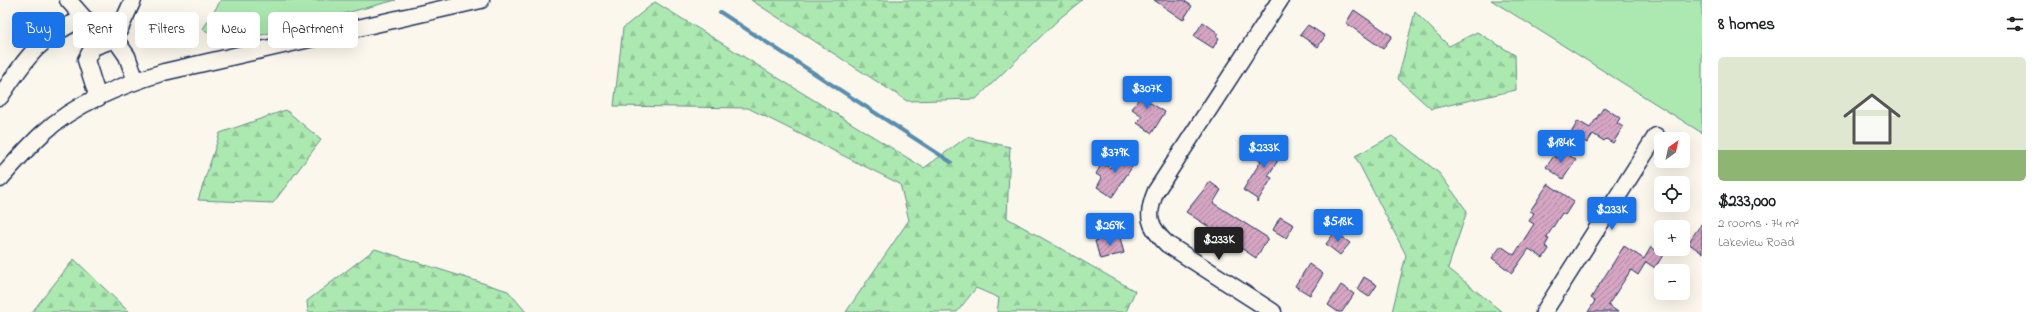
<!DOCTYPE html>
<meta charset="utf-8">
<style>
:root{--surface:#fff;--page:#f6f6f6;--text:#202124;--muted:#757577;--line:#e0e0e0;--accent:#1a73e8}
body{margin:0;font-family:"Indie Flower",sans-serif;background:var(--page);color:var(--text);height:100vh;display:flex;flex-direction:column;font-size:15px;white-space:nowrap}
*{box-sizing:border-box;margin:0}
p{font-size:13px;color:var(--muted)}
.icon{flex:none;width:22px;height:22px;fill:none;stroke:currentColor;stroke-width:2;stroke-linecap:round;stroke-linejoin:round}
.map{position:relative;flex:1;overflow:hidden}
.side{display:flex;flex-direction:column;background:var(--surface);width:340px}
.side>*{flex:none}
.hud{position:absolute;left:12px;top:12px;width:380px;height:36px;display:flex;gap:8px}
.needle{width:26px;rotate:33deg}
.tools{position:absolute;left:1654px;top:132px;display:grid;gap:8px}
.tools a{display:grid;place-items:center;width:36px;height:36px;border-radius:6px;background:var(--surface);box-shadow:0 4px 16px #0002;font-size:20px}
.price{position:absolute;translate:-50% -34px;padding:0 9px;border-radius:4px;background:var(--accent);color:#fff;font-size:13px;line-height:26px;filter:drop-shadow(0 1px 2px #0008)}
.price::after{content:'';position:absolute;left:50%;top:24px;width:12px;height:9px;margin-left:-6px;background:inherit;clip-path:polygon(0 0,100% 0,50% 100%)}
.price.current{background:#222;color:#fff}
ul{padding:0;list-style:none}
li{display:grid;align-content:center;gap:8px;height:212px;padding:0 16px}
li+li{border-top:1px solid var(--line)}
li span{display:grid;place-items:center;height:124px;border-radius:6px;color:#555}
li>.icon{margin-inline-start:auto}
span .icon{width:72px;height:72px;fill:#fffc;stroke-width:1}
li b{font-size:17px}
h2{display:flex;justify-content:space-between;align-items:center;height:48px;padding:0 16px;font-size:17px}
.chip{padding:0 14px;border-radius:6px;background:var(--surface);box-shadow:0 4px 16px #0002;font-size:14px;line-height:36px}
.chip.current{background:var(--accent);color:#fff}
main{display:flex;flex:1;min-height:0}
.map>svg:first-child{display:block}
.green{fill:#ace9b0;stroke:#648c87}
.forest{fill:url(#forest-firs);stroke:#648c87}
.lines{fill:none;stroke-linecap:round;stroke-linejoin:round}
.stream{stroke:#598dad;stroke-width:4}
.building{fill:url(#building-hatch);stroke:#1b2f5e}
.minor-casing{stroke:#1b2f5e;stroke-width:19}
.minor{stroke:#fbf7ec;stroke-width:16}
</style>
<main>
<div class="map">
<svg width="1702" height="312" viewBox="0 0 1702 312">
<defs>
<pattern id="forest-firs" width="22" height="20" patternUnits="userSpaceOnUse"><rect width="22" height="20" fill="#ace9b0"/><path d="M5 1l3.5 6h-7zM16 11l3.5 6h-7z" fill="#93c89a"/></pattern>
<pattern id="building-hatch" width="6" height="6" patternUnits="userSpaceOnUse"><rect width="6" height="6" fill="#d6a5c3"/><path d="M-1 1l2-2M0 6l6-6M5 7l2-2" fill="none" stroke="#ad87a2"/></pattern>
</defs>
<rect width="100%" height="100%" fill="#fbf7ec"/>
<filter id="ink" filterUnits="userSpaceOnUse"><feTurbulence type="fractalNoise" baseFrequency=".025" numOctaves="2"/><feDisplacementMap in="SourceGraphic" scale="8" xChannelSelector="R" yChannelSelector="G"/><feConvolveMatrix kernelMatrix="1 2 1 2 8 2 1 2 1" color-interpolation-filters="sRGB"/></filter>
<g filter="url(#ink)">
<!-- green -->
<path class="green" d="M221,0h175l-169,44 -24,-15z
M1491,0h211v133z"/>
<!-- forest -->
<path class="forest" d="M751,0h331l-22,18 -84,81 -69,2z
M655,2l269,166 43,-31 43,10 -3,71 128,73 -9,21h-129l2,-14 -23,-10 -19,24h-111l63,-92 -9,-36 -152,-76 -134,-2 9,-78z
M1415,12l34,34 28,-14 38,23 1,35 -85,19 -33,-30z
M286,110l35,30 -48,63 -75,-3 22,-67z
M1392,136l47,37 28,38 -19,57 54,44h-110l14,-57 -51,-99z
M375,249l133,42 18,21h-218l-1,-11z
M74,259l55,53h-97z"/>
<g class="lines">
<!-- stream -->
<path class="stream" d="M720,12l231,150"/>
</g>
<!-- building -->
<path class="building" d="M1154,0h29l9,6 -9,14z
M1354,10l38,26 -9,13 -37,-26z
M1203,22l15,11 -2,3 3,2 -6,10 -19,-12z
M1308,25l17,11 -7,11 -18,-12z
M1142,85l13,8 -6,9 16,10 -13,21 -15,-10 5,-7 -10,-7 6,-9 -4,-3z
M1604,107l16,11 -3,5 6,4 -10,16 -7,-4 -2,2 -11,-7 -6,9 -16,-10 7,-12 12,7z
M1268,138l17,11 -17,27 4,2 -15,24v-3l-14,-9 18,-29 -6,-3z
M1562,150l14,10 -13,19 -17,-12 8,-11 3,2z
M1121,151l15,10 -24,36 -15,-10 5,-9 -6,-4 6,-11 8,5z
M1210,182l11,8 -8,13 55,35 -12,20 -24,-16 -3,3 -12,-8 3,-3 -34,-22z
M1548,184l26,17 -9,14 -3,-2 -16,25 3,1 -4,7 4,3 -6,9 -14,-9 -17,24 -20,-15 9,-12 13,9 20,-31 -5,-3 5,-8 -4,-2z
M1280,217l14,8 -8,13 -13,-8z
M1702,223v30l-14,-10z
M1335,232l15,11 -10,12 -14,-11z
M1119,234l5,19 -24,6 -5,-18z
M1624,246l20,13 7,-12 12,8 -8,13 -9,-6 -8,13 -7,-5 -23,35 10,7h-30l7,-11 -4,-3z
M1309,264l14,10 -13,21 -15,-9z
M1364,277l13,8 -8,12 -12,-8z
M1341,285l13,9 -12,18h-4l-10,-7z"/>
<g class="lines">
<defs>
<path id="minor" d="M68,0l16,18 31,21 18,-39
M0,97c27,-40 38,-59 84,-79
M98,98l-12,-38 7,-13 22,-8 12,17 9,25
M0,179c14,-16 27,-31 42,-45 33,-31 80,-49 122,-62l317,-72
M1273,312l-106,-68c-19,-18 -21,-29 -11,-53l124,-191
M1544,312l112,-176"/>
</defs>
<!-- minor casing -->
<use href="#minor" class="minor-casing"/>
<!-- minor -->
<use href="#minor" class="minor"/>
</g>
</g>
</svg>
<div class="tools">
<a><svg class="needle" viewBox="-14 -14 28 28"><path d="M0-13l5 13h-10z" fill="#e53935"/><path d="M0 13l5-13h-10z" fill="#757577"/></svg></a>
<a><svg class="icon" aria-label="locate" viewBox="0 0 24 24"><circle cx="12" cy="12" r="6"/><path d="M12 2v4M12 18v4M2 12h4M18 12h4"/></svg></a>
<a>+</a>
<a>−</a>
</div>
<b class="price" style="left:1147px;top:110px">$307K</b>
<b class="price" style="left:1561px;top:164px">$184K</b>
<b class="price" style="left:1264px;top:169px">$233K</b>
<b class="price" style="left:1115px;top:174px">$379K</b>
<b class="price" style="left:1612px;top:231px">$233K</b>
<b class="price" style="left:1338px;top:243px">$518K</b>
<b class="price" style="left:1110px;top:247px">$269K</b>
<b class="price current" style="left:1219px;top:261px">$233K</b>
<div class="hud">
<a class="chip current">Buy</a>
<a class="chip">Rent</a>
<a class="chip">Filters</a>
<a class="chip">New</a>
<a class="chip">Apartment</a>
</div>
</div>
<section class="side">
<h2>8 homes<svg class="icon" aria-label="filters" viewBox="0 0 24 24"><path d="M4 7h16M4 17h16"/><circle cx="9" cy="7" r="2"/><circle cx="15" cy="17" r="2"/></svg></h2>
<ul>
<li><span style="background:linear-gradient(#dfe7d0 75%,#8fb573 0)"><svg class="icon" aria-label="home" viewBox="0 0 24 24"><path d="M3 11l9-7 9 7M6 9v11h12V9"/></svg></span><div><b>$233,000</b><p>2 rooms · 74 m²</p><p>Lakeview Road</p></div></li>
</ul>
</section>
</main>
